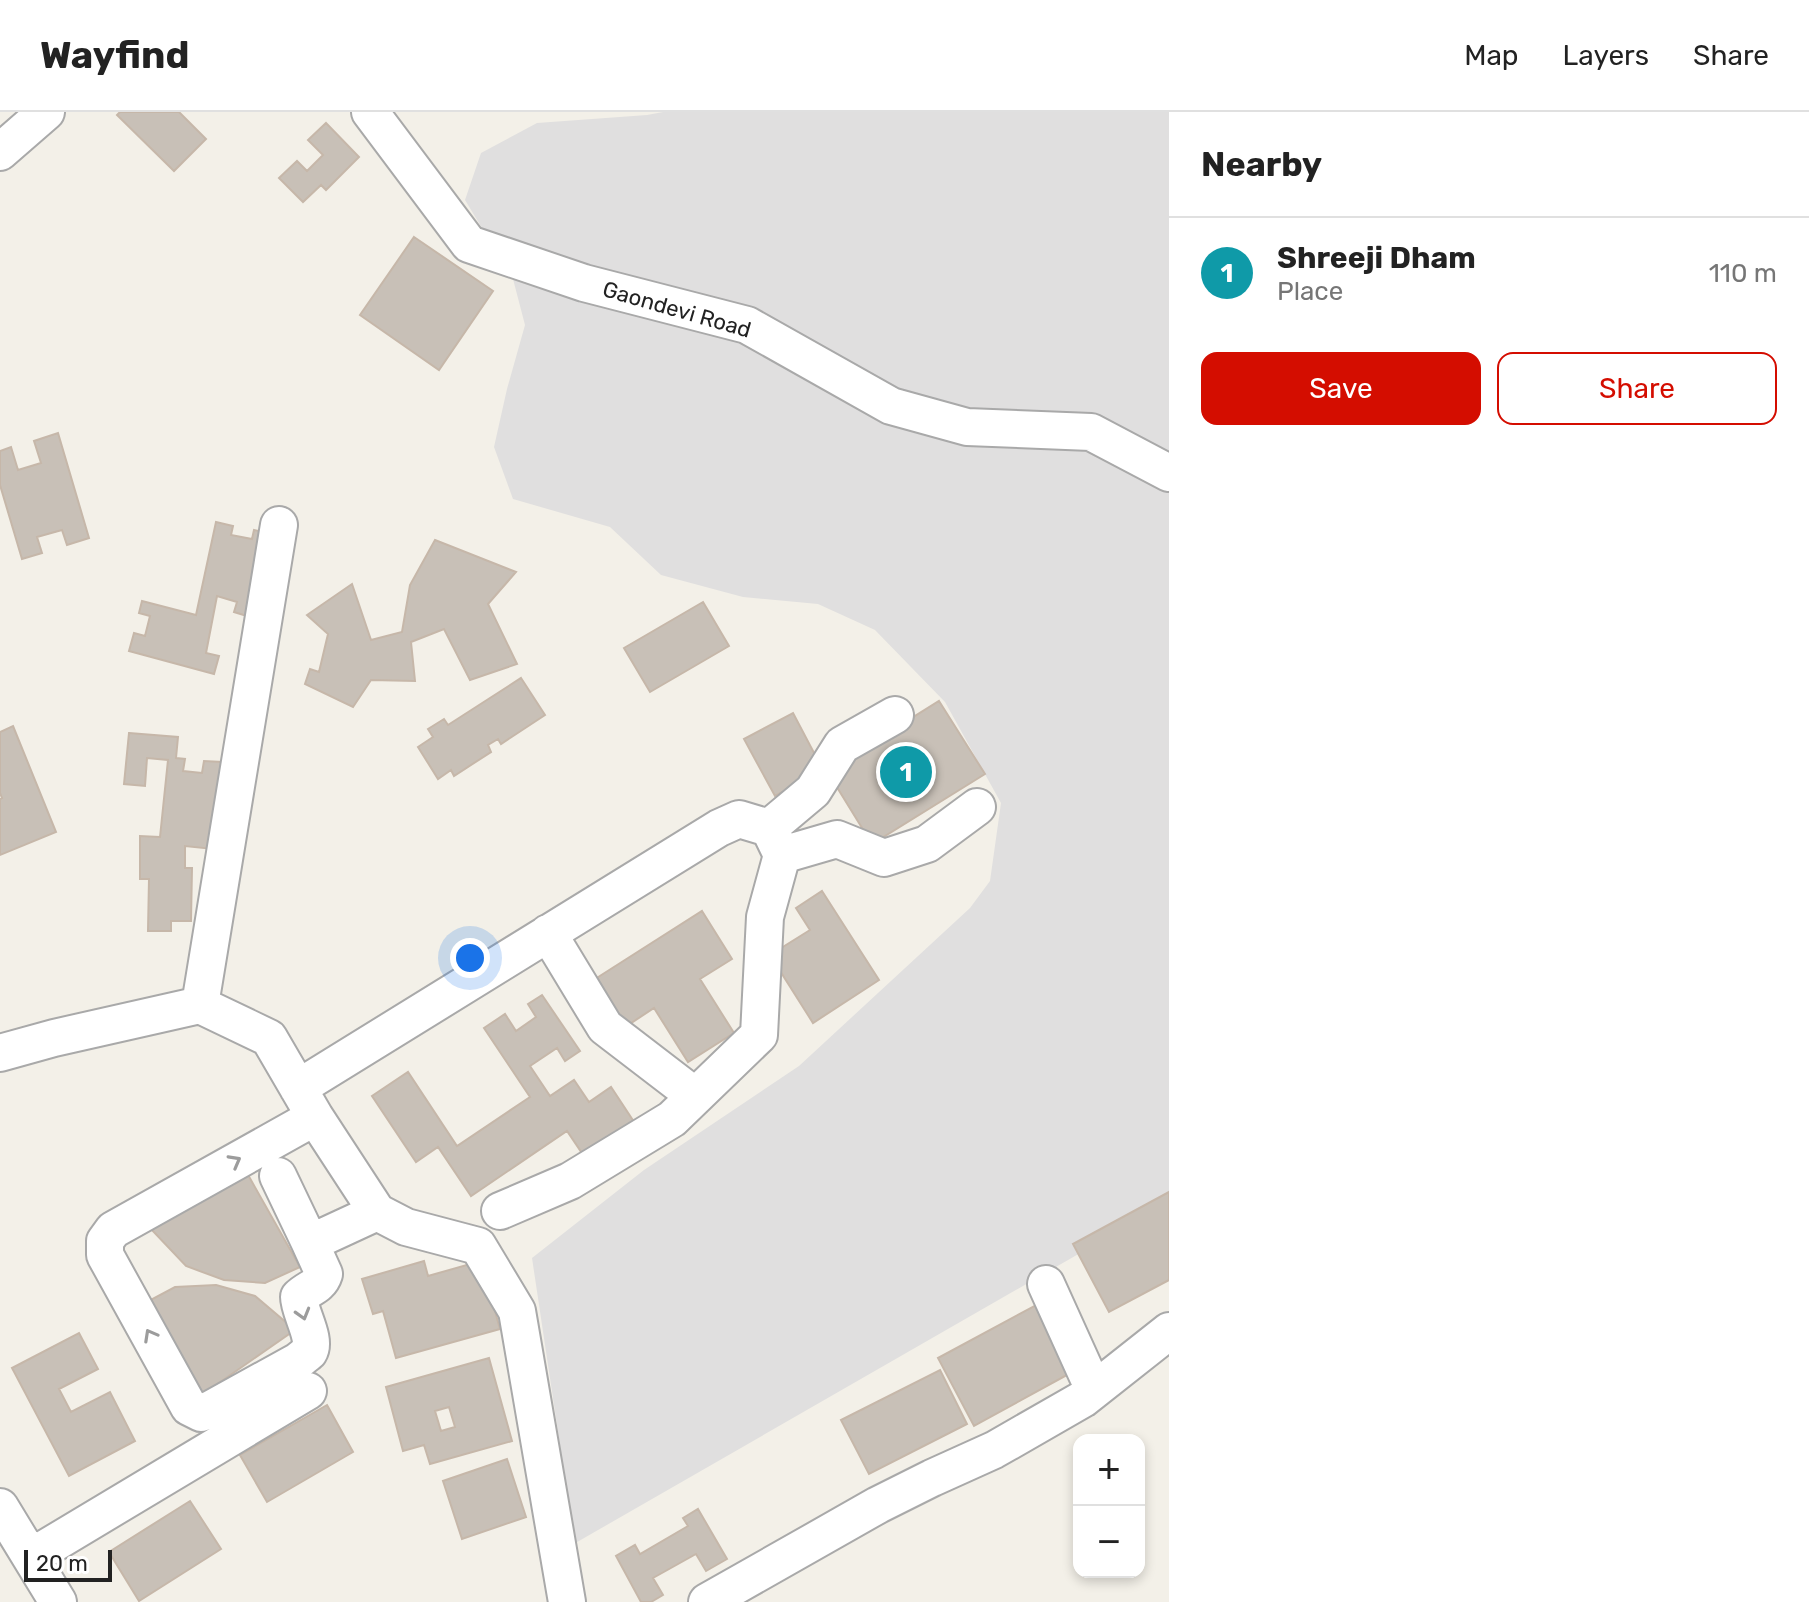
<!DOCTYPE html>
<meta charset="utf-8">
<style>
body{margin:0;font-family:Rubik,sans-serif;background:#f2f2f2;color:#222}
.controls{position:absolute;right:24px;bottom:24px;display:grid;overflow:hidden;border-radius:16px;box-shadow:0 4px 12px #0003}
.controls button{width:72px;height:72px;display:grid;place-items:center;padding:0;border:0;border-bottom:2px solid #e0e0e0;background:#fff;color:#222;font:40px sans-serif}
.scale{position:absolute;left:24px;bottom:20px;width:88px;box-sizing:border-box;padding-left:8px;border:4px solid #222;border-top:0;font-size:22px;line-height:28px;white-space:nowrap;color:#222;-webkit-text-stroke:6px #fff;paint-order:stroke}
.you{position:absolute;left:470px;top:846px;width:28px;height:28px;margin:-20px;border:6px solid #fff;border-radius:50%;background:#1a73e8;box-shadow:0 0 0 12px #1a73e833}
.badge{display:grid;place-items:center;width:52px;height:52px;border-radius:50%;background:#d40d00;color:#fff;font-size:26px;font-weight:700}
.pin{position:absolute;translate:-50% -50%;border:4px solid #fff;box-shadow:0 2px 8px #0006}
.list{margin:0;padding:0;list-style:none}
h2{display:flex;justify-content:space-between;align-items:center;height:104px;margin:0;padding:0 32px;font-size:34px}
h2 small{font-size:26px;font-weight:400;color:#767676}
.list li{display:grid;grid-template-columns:52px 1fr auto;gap:24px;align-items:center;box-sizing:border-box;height:112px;padding:0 32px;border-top:2px solid #e0e0e0}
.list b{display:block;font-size:30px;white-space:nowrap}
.list p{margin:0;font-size:26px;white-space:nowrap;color:#767676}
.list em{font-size:26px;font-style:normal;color:#767676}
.actions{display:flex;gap:16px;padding:24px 32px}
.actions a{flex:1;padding:18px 0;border:2px solid #d40d00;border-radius:16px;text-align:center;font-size:28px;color:#d40d00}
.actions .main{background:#d40d00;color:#fff}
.map{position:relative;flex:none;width:1169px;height:1490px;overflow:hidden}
header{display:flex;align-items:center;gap:48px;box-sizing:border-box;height:112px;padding:0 40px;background:#fff;border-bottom:2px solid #e0e0e0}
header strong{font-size:38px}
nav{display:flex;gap:44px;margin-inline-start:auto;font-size:28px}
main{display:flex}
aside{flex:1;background:#fff}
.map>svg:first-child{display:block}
.residential{fill:#e0dfdf}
.building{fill:#c8c0b7;stroke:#c6b7a9;stroke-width:2;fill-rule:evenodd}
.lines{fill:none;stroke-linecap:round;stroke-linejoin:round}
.minor-casing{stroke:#a9a9a9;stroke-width:40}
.minor{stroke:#fff;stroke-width:36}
.oneway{stroke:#9c9c9c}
.labels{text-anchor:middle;stroke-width:6;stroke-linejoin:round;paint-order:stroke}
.street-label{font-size:22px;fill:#222;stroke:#fff}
</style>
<header>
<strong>Wayfind</strong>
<nav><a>Map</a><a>Layers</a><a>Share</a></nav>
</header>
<main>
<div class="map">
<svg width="1169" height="1490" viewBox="0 0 1169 1490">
<rect width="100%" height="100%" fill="#f3f0e8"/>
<path class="residential" d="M663,0H1169V1090L565,1437L560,1333L532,1146L644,1058L799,954L970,796L990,769L1001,691L945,590L875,518L818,492L743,485L661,463L610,415L513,387L494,335L507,277L525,213L513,167L465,88L481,41L537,11L647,3Z"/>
<path class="building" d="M120,0H179L206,27L174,59L117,3Z
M326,11L359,45L326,78L321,73L303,90L279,66L297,49L307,59L323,43L308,28Z
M414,125L493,179L439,258L360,203Z
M58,321L89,426L67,433L62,418L37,425L42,441L22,447L0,373V339L11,335L18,358L41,351L34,329Z
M216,410L233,414L231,423L252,427L254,418L268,421L250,505L234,500L237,490L217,484L206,541L219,544L214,562L129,539L134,521L145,524L150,504L139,501L142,489L196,503Z
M435,428L516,460L488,492L517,552L470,568L444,517L411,530L415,569L371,568L353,595L305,572L310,557L319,560L328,522L307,503L352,472L371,528L402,520L410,473Z
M703,490L729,534L650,580L624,536Z
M521,566L545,603L501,632L498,627L488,633L491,640L454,664L451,658L438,667L418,635L433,625L428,617L444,607L448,613Z
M939,589L985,662L872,732L827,659Z
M793,601L823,658L775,684L744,627Z
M13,614L56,720L0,743V687L2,686L0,681V620Z
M129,621L178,625L176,646L185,647L183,659L202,661L204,649L222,650L213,737L185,734V756H192L191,809H171V819H148L149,767H140V724L160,725L168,648L147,646L145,674L124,672Z
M822,779L879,868L813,911L770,843L810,818L796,796Z
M702,799L732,847L700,867L734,921L688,950L654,896L622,917L592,869Z
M542,883L580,939L565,949L557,936L530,954L550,984L574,968L589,990L611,975L640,1019L590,1053L567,1019L471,1084L438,1035L416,1050L372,984L408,960L457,1034L530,985L484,916L505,902L516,919L536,905L528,892Z
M247,1061L300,1155L265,1171L224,1168L186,1154L150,1116Z
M1169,1080V1168L1109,1200L1073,1132Z
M424,1149L428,1164L481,1149L500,1217L396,1246L383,1199L373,1202L362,1167Z
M216,1173L255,1184L295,1218L203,1282L141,1193L175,1175Z
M1040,1191L1076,1258L974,1314L938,1246Z
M79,1221L98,1257L59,1277L71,1300L110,1280L135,1329L69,1364L12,1256Z
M489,1246L512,1329L430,1352L424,1333L403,1339L386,1275ZM449,1295L455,1315L441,1319L435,1299Z
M940,1258L967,1312L869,1362L841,1308Z
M327,1293L353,1340L267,1390L240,1343Z
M507,1347L526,1405L462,1427L443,1369Z
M190,1389L221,1437L139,1489L109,1440Z
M698,1397L727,1447L706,1459L696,1442L653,1466L663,1483L651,1490H641L616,1444L635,1433L640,1442L688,1414L683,1406Z"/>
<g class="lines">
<g class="minor-casing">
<path id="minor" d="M370,0L469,132L584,171L747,213L891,294L967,315L1091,320L1169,361
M0,40L46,0
M769,716L813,679L842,633L895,603
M782,743L837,727L884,746L927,732L977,695
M548,821L605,915L695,984
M200,893L279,413
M0,941L54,926L200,893L269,926L315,1005L377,1100L406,1115L478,1134L517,1199L567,1490
M298,976L719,716L739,707L769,716L782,743L765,805L759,923L672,1007L570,1069L500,1099
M315,1005L113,1118L105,1129V1143L189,1295L201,1301L211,1297L298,1249C299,1248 308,1241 309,1240C317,1227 299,1200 299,1185C308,1176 320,1175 324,1162L310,1131L377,1100
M278,1064L310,1131
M1046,1172L1094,1278
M0,1395L58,1490
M31,1445L308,1279
M707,1490L878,1393L932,1366L994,1338L1083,1287L1169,1219"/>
</g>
<use href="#minor" class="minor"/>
</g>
<defs><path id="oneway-chevron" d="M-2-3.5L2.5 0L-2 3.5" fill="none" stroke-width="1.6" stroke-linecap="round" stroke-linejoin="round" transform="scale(2)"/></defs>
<g class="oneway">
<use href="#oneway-chevron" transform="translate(235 1049) rotate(-29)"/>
<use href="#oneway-chevron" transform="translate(303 1202) rotate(74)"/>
<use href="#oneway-chevron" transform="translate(150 1223) rotate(-119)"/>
</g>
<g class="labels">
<g class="street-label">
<text transform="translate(677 197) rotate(16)" y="8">Gaondevi Road</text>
</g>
</g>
</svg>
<div class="controls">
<button>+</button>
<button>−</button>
</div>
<div class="scale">20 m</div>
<div class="you"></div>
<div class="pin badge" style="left:906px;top:660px;background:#0f9aa8">1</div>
</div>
<aside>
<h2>Nearby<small></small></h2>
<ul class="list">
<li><span class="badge" style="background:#0f9aa8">1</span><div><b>Shreeji Dham</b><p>Place</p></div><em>110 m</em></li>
</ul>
<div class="actions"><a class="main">Save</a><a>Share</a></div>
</aside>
</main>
